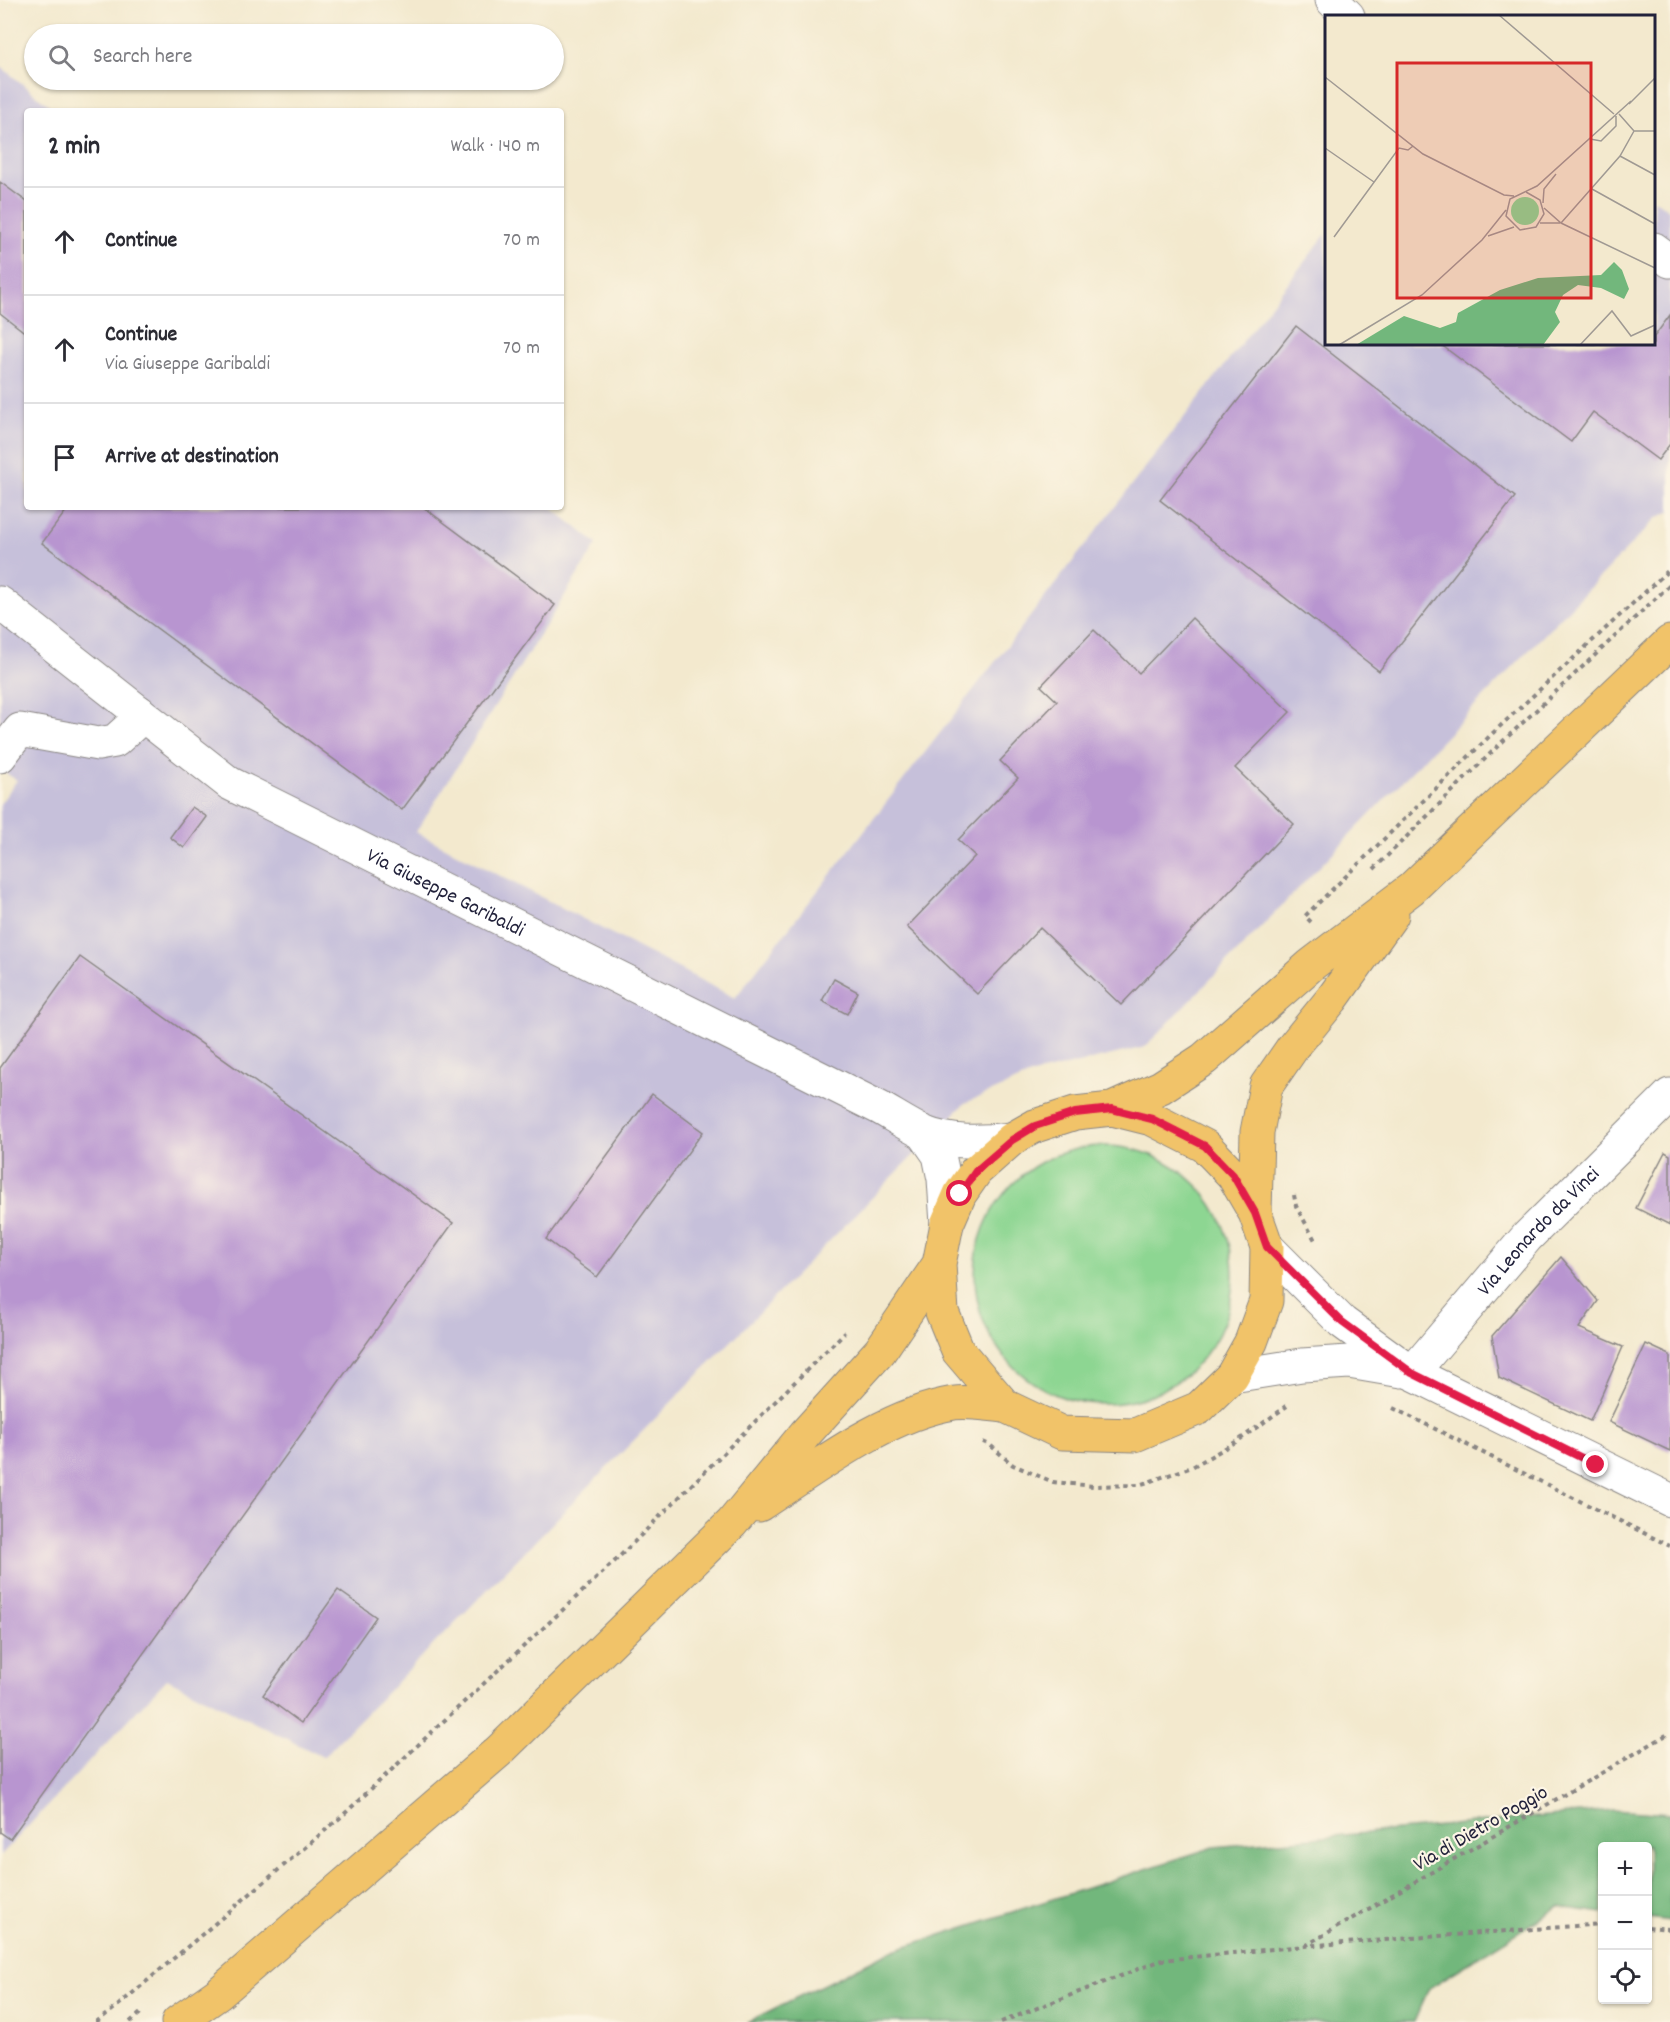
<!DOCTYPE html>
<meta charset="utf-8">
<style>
body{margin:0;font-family:Dekko,sans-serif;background:#f7f7f7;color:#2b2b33}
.controls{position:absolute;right:18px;bottom:18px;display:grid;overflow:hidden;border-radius:6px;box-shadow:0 2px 4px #0004}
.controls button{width:54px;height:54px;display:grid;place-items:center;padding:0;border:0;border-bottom:2px solid #e1e1e2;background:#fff;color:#2b2b33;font:30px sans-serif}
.stop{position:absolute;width:18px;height:18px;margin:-14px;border:4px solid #e11d48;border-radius:50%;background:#fff}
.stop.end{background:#e11d48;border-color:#fff;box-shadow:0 2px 6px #0008}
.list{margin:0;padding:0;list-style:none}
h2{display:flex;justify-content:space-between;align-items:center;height:78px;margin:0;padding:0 24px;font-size:26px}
h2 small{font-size:20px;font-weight:400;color:#7c7c81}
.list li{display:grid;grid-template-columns:39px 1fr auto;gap:18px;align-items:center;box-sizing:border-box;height:108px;padding:0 24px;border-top:2px solid #e1e1e2}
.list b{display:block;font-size:22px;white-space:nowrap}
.list p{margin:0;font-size:20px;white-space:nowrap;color:#7c7c81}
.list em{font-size:20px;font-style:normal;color:#7c7c81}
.icon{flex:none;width:33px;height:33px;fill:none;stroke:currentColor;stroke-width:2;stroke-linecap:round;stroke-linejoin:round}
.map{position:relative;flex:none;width:1670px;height:2022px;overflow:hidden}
.search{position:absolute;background:#fff;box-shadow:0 2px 4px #0004;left:24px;top:24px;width:540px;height:66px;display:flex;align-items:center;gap:15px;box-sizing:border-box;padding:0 21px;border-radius:33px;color:#7c7c81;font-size:22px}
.panel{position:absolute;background:#fff;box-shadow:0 2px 4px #0004;left:24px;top:108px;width:540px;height:402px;border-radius:6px}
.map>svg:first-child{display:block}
.industrial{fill:#c6c0da}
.green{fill:#8dd692;stroke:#587c66;stroke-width:1.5}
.forest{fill:#72b77c;stroke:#4a6c5c;stroke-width:1.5}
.building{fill:#b895d0}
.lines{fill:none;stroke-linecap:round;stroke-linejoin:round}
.minor-casing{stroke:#8a8684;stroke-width:35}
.major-casing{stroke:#8a8684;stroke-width:35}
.path{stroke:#8a8684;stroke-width:4;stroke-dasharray:4.5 4.5;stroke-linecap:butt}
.minor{stroke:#fff;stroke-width:33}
.major{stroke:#f1c369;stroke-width:33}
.route{stroke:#e11d48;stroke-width:8}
.labels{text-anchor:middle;stroke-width:4.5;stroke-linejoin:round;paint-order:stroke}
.street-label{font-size:21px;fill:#22223b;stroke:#fcf5e5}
.inset-road{fill:none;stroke:#9f9993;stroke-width:1.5}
.view{fill:#d62828;fill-opacity:0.15;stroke:#d62828;stroke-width:3}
.inset-edge{fill:none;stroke:#22223b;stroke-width:3}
</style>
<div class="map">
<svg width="1670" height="2022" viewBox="0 0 1670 2022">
<rect width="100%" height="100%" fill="#fcf5e5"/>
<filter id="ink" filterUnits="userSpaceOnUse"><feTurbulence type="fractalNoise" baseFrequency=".0167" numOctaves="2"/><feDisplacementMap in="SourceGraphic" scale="12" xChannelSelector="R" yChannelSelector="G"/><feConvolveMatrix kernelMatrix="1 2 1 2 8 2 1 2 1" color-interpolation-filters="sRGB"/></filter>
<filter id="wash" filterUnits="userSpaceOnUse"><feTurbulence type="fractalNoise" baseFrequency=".008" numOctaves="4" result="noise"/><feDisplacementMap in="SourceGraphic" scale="24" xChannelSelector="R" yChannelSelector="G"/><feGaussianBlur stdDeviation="1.35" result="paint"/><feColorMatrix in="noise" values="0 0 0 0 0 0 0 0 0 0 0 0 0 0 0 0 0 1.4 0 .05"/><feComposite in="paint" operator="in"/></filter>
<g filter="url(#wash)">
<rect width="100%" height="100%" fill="#f3e9ce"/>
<path class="industrial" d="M0,66L56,111H27V507H551L597,544L416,832L735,998L1326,234V344H1654V199L1670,211V511L1656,519L1145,1047L1033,1074L965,1103L323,1757L167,1679L0,1856V804L17,780L0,770Z"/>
<path class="green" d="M975 1275a129 129 0 1 1 258 0a129 129 0 1 1-258 0Z"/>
<path class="forest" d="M1613,1810L1670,1814V1921L1648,1918V1846H1602V1913L1559,1907L1429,1988L1414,2022H747L891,1951L1214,1847Z"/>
<g id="blocks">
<path class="building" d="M0,182L27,202V334L0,313Z
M1670,315V444L1658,460L1593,412L1571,442L1440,344H1654V337Z
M1296,326L1515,497L1379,671L1160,500Z
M69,507H423L555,605L402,810L42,543Z
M1192,618L1290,712L1235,768L1294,824L1121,1005L1040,928L977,994L907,927L975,856L958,840L1018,778L1000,761L1057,701L1041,686L1094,630L1139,673Z
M192,807L207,817L184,848L170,837Z
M80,957L453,1223L10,1839L0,1832V1068Z
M834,979L858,992L847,1014L822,1001Z
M652,1094L703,1132L597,1277L546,1239Z
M1665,1152L1670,1155V1225L1636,1208Z
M1561,1257L1598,1301L1579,1328L1623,1347L1590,1421L1499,1378L1492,1336Z
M1646,1344L1670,1355V1451L1609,1422Z
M338,1590L376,1617L301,1723L263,1695Z"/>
</g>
</g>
<g filter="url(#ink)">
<use href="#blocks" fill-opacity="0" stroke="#8a8684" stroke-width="1.5"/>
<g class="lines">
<g class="minor-casing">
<g id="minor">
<path d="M1332,0L1348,16"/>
<path d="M1654,249L1670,261"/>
<path id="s1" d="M0,603L229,783L880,1108C894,1116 908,1125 922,1132C951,1144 981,1142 1012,1139"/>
<path d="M0,756L20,730L98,744L115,741L135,723L139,712"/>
<path d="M923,1132L939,1155L944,1179L947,1224"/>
<path d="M1267,1247L1342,1322L1412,1373L1670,1500"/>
<path id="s2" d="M1412,1373L1527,1237L1670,1095"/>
<path d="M1232,1376L1302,1365L1349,1362L1402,1371"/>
</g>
</g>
<g class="major-casing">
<path id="major" d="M1112,1109L1152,1119L1205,1146L1233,1175L1255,1213L1267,1247L1266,1301L1251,1342L1232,1376L1199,1408L1135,1435L1062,1433L1005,1406L958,1351L942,1312L939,1264L947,1224L960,1194L976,1171L1012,1139L1035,1126L1075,1113L1112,1109L1161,1087L1204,1059L1311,965L1411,889L1670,642
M1255,1213L1257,1132L1266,1086L1293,1047L1332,999L1392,915
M759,1505C816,1468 886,1414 954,1403C970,1401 989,1405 1005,1406
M178,2022L218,1994L499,1751L732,1523L805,1434L880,1351L939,1264"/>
</g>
<path class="path" d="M1374,869L1501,743L1670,585
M1311,922L1305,916L1496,730L1670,569
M1294,1195L1296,1206L1316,1242
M1393,1408L1670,1546
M983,1442L990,1445L1013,1465L1053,1482L1093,1486L1139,1485L1192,1467L1239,1440L1287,1406
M1648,1927L1670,1929
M1305,1946L1670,1733
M96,2022L115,2008L341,1817L615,1561L845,1332
M130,2022L143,2011
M1001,2022L1162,1960L1304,1946L1602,1924"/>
<use href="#minor" class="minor"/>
<use href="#major" class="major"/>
</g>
</g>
<g class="lines" filter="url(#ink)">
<path class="route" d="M960,1194L976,1171L1012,1140L1035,1126L1075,1113L1112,1109L1152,1119L1205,1146L1233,1175L1255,1213L1267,1247L1342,1322L1412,1373L1596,1465"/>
</g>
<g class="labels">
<g class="street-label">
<text dy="7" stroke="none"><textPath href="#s1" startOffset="534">Via Giuseppe Garibaldi</textPath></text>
<text dy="7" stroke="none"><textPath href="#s2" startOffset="190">Via Leonardo da Vinci</textPath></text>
<text transform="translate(1480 1827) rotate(-30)" y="7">Via di Dietro Poggio</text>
</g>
</g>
<g transform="translate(1325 15)">
<rect width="330" height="330" fill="#f3e9ce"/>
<path d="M186 196a14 14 0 1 1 28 0a14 14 0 1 1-28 0Z" fill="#8dd692"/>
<path d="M289,247L297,255L304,274L299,284L276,273L253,270L238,280L230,297L235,307L218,330H31L79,301L115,313L131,307L133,298L175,275L213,263L276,260Z" fill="#72b77c"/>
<path class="inset-road" d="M174,0L289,99M0,62L98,139L179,180L189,181M304,89L330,63M294,99L309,116M309,116H330M265,124L276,126L291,111V101M0,133L49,167M295,141L330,160M267,174L330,209M201,177L215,185L219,199L211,212L195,215L181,201L185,184L212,171L306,86M218,188L219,174L231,159M219,193L236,208L330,253M215,208H235M236,208L295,141L309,116M163,221L189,212M9,222L74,133L83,135L88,131M14,330L97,280L157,225L181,195M255,330L287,296L306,321L330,310"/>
<path class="view" d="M72,48H266V283H72Z"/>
<rect width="330" height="330" class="inset-edge"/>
</g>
</svg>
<div class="controls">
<button>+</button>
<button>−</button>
<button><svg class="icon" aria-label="locate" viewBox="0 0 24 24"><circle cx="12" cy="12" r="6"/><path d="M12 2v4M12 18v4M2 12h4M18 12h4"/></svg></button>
</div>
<div class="stop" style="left:960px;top:1194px"></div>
<div class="stop end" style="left:1596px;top:1465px"></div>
<div class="search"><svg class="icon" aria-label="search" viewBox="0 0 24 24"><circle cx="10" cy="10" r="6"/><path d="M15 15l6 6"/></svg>Search here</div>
<section class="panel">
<h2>2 min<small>Walk · 140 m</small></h2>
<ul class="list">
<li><svg class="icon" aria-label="ahead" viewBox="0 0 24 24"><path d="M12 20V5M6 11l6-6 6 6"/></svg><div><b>Continue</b></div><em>70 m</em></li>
<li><svg class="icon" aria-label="ahead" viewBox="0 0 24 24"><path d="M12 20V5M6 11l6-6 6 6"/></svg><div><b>Continue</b><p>Via Giuseppe Garibaldi</p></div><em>70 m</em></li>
<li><svg class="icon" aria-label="arrive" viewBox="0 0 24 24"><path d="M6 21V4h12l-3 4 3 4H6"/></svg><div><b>Arrive at destination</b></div></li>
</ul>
</section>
</div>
